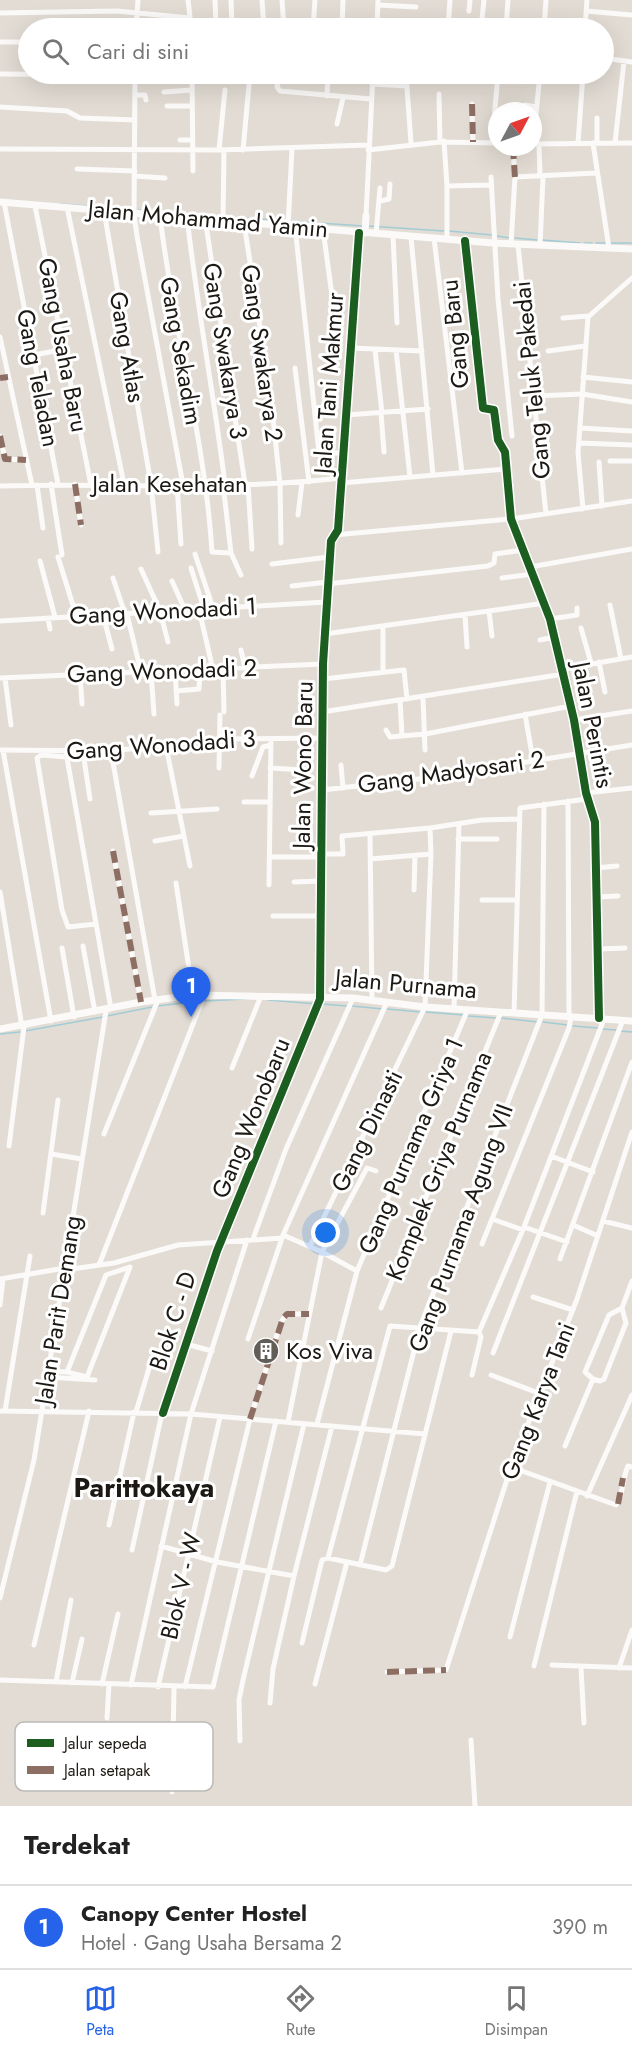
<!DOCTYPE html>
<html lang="id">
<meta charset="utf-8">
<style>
body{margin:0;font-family:Jost,sans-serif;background:#f2f2f2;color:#222}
.compass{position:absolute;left:488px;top:102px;width:54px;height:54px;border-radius:50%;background:#fff;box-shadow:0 6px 24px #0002;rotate:49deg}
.you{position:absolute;left:326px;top:1233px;width:21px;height:21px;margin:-15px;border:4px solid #fff;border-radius:50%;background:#1a73e8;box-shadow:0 0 0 9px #1a73e833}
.badge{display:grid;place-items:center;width:39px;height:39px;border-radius:50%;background:#2563eb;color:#fff;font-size:20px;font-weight:700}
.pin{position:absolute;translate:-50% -50px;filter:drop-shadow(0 2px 3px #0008)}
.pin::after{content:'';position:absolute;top:32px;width:21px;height:18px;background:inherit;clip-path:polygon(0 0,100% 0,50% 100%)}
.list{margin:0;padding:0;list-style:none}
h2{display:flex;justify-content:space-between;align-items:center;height:78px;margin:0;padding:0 24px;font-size:26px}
h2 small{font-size:20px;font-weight:400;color:#767676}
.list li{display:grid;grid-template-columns:39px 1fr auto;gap:18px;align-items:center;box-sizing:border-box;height:84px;padding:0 24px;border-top:2px solid #e0e0e0}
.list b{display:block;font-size:22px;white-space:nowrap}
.list p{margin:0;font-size:20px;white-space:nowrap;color:#767676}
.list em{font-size:20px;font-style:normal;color:#767676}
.icon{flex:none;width:33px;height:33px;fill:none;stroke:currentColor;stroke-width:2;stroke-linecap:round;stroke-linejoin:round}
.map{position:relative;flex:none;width:632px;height:1806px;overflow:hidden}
.search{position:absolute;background:#fff;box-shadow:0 6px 24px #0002;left:18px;right:18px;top:18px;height:66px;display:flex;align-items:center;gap:15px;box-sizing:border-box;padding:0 21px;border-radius:33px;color:#767676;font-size:22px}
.sheet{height:162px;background:#fff}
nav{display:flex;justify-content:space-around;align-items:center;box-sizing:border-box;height:84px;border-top:2px solid #e0e0e0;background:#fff;font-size:16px;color:#767676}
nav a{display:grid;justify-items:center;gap:3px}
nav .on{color:#2563eb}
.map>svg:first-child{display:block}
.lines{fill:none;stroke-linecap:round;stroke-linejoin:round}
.stream{stroke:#a2ccd5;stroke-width:1.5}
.street{stroke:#fbfaf9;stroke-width:5}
.secondary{stroke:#fbfaf9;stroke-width:7}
.quiet{stroke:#8d6e63;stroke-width:6;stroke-dasharray:12 6;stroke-linecap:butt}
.cycleway-casing{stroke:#fff;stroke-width:11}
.cycleway{stroke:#1b5e20;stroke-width:8}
.labels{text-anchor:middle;stroke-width:6;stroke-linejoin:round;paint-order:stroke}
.street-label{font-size:24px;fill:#1c1813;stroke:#fff}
.poi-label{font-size:24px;fill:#1c1813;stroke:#fff;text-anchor:start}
.quarter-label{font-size:27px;font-weight:bold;fill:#1c1813;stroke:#fff}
.key{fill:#fff;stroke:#bbbab8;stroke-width:1.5}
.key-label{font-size:16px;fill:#1c1813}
</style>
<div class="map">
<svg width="632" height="1806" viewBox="0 0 632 1806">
<rect width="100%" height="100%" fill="#e2dcd4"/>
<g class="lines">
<path class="stream" d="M60,204L131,209
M138,210L220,216
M227,217L275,220
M279,220L286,221
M290,221L363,226
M368,226L444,231
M449,231L492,235
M497,236L510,238
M515,238L537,240
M542,240L580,243
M584,243H592
M596,243H632
M268,1000L317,1004
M205,1001L245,999
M322,1004L347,1006
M157,1006L200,1001
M352,1006L383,1009
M387,1009L421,1012
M426,1012L463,1015
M107,1016L152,1007
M468,1016L496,1018
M501,1018L538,1022
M543,1022L568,1025
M573,1026L598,1028
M602,1029L616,1030
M25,1031L103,1017
M620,1031L632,1032
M0,1034L20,1032"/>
<path class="street" d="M188,0L191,25L236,28
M215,0L216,27
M231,0L232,28
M262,0L264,28
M282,0L284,28
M378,5L416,7
M469,11L470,0
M586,11L632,15
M0,13L117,11L190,18
M136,28L138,0
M313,28L315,0
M342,28L343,0
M377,28L378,0
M448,28L450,0
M481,28L484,0
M506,28L508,0
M544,28L546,0
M585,28L587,0
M0,42H28
M604,58L632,62
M0,74L114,75
M135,74L134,214L137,236L183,485
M192,74L193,171
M279,74L277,87L280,91L371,99
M406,74L411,143
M372,84L407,86
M164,92L191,90
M439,94L440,142
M135,95H145L146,100
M327,96L328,74
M472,104L473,142
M525,105L536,107
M167,106H191
M0,107L67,111L80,118L135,120
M337,124L343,98
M180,140H191
M444,141L447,186V239
M492,143L498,74
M578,143L583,74
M593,143L609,248
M597,143V118
M615,143L624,61
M533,144L632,143
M533,144L540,74
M539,144L540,176
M513,147L515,178
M0,149L219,150L368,145
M219,150L225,90
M243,150L250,74
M368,150L440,142L497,143
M77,169L135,171
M134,176L165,178
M491,177L498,299L512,436
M447,186L491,185
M380,201L389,199L390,184
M4,202L58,484
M35,206L91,485
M67,207L124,484
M104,211L151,484L158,552
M160,216C173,328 205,439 212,552L231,553
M366,216L373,74
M187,217C197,307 214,395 225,484
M205,218L245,484
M223,221L224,150
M244,223L271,399L280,484L281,543
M288,226L292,149
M295,226L319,453H342
M323,229L337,333
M376,234L380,188
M393,235L397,323
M411,237L433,475
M434,238L462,473
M465,241L483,408L494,410L498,440L505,452L511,519L550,619L574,720L586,793L595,822L599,1018
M511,244L515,177L596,173
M518,245L546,514
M540,246L543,177
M563,318L588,316
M0,337L32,485
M351,348L422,351
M375,350L382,413
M396,350L410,477
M548,351L585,346
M34,355L65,349
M295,368L309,482
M583,377L632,382
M534,396L582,394L632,402
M381,413L384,452
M346,415L428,409
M580,428L632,431
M0,436L5,459L26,460
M579,443L632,445
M610,461H632
M599,462L602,506
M341,483L506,469
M51,484L62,555
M75,484L81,525
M223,484L231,553L241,575
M248,484L252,549
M37,485L43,528
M177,485L181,544
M0,486C113,483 228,491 341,478
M583,509L578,453L588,317L632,278
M298,515L302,483
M334,535L511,519L632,501
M195,554L213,608
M58,557L76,615
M40,561L55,617
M272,564L329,557
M530,567L632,549
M191,568L204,609
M141,569L160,611L168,642
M113,578L125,614
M502,578L533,574
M172,581L185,610
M327,584L488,566L494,563L495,554L523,550
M292,586L328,582
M610,605L621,659
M199,609L213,670
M489,611L492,636
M127,614L141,672
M103,615L112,649
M465,615L467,647
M48,618L50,629
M550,619L577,615V608
M0,621L326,602
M581,628L591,663
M325,634L545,603
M540,640L555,637
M241,650L245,668
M599,662L605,692
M223,669L224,712
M563,669L632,657
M175,670L177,704
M383,671V628
M151,672L154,714
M80,674L82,704
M0,678L323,664
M5,678L11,725
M323,679L404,670L407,699
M176,691L199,689L200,670
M423,698L425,750
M400,700L402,736
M322,712L564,674
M525,714L533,760
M574,720L632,711
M386,730L390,737L425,734L571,706
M166,746L190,866
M0,750L111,751L219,739L321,738
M3,750L51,1021
M111,751L155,1000
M66,752L111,1009
M83,752L90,799
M67,757L41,755L37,758L62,910L68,927L96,924
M341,765L343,788
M219,768L220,715
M270,768L303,770
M252,776L263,747L271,745
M322,790L428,778L632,745
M586,793L632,788
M568,801L569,1017
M244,802H269
M151,813L217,809
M370,834L372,1001
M458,839H497
M155,841L184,836
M113,851L141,1002
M321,854H343L342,836L430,828L482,820L519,819
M270,857H321
M370,859L431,854
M596,868L617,866
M294,882L321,881
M176,883L193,995
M269,885L271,739
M414,890L415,856
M0,892L22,1027
M597,897L618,896
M482,900H517
M273,916H320
M83,946L95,1012
M62,948L74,1017
M598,949L625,948
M454,1008L459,824
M514,1013L520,808L587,799
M232,1068L261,996
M104,1134L158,1000
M9,1146L24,1027
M51,1154L82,1159
M551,1156L593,1172
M43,1213L58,1100
M492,1219L523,1230
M603,1221L632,1228
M573,1225L598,1236
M524,1227L567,1242
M253,1239L286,1149L353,998
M482,1244L569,1028L571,1017
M310,1246L425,1007L431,854L430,828
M560,1259L632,1062
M99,1265L204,996
M65,1270L114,1263L178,1245L282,1238
M357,1271L322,1252L367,1168L376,1171
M0,1279L65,1268
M533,1297L573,1310
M0,1305L3,1279
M381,1308L501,1012
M479,1332L524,1227L604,1019
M248,1339L282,1238
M186,1344L212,1351
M493,1353L623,1020
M49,1371L67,1372L106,1275L130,1267
M67,1372L87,1377L130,1267
M472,1375L481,1337L479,1332
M491,1375L541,1394
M48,1377L95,1380
M593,1379L585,1372L609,1315L622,1308
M0,1411L191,1414L425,1434
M5,1411L30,1256
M136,1412L150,1365
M163,1413L217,1251L320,999L323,664L331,541L338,530L359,233
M288,1422L322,1252L283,1235L387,1002
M317,1424L357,1271L468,1009
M565,1446L593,1379L600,1381L604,1379L626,1323L622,1308L632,1281
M511,1467L616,1505C624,1494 622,1479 628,1466L632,1467
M587,1496L632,1395
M109,1525L134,1412
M161,1546L217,1562L294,1576L273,1669L270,1703
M132,1550L162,1413
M328,1558L386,1570L392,1566L451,1331
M360,1565L420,1327L542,1015L544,804
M294,1576L332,1426
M0,1598L34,1460L106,1011
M510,1637L550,1482
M302,1643L322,1560L328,1558L390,1326L479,1332
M34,1645L89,1411
M552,1665L632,1668
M534,1666L577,1491
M581,1667L584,1723
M619,1668L632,1630
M387,1672L446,1670L511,1467L577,1299L632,1132
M0,1680L213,1687L276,1421
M56,1682L71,1600
M72,1683L82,1639
M102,1684L118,1614
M315,1684L347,1562
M131,1685L191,1414L247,1240
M158,1687L220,1417
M185,1687L250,1419L281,1322L287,1314H309
M107,1718L109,1684
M471,1740L475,1806
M240,1741L239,1700L243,1680L304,1424
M172,1792L174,1688"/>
<path class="secondary" d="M0,202L493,243L632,249
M365,233L366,216
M0,1029L141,1002L193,995L353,998L425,1007L632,1021"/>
<path class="quiet" d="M472,104L473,142
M513,147L515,178
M0,378L8,377
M0,436L5,459L26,460
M75,484L81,525
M113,851L141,1002
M250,1419L283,1318L287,1314H309
M618,1504L623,1478
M387,1672L446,1670"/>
<g class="cycleway-casing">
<path id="cycleway" d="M465,241L483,408L494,410L498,440L505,452L511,519L550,619L574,720L586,793L595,822L599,1018
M163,1413L217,1251L320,999L323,664L331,541L338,530L359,233"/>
</g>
<use href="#cycleway" class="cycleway"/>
</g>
<defs>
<g id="building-disc" transform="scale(1.35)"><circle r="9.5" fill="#615d57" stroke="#fff"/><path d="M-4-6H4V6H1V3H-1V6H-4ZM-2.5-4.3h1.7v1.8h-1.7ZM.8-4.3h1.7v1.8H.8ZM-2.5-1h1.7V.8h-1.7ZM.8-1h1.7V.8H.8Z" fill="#fff"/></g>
</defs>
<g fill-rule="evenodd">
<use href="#building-disc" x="266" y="1351"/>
</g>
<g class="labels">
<g class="street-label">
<text transform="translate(208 219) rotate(5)" y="8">Jalan Mohammad Yamin</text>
<text transform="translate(455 334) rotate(-96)" y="8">Gang Baru</text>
<text transform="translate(63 345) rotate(79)" y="8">Gang Usaha Baru</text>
<text transform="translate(127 347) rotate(80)" y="8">Gang Atlas</text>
<text transform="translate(181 351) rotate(80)" y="8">Gang Sekadim</text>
<text transform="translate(225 351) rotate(81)" y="8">Gang Swakarya 3</text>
<text transform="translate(262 353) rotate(82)" y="8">Gang Swakarya 2</text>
<text transform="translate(38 378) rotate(79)" y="8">Gang Teladan</text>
<text transform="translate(532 380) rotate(-96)" y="8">Gang Teluk Pakedai</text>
<text transform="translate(329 383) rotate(-86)" y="8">Jalan Tani Makmur</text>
<text x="170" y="492">Jalan Kesehatan</text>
<text transform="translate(163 611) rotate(-3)" y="8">Gang Wonodadi 1</text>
<text transform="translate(162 671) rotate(-2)" y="8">Gang Wonodadi 2</text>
<text transform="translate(593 725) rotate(79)" y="8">Jalan Perintis</text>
<text transform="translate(161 745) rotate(-4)" y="8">Gang Wonodadi 3</text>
<text transform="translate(303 765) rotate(-89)" y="8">Jalan Wono Baru</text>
<text transform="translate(451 772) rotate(-8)" y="8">Gang Madyosari 2</text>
<text transform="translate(406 984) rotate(5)" y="8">Jalan Purnama</text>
<text transform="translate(251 1118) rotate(-68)" y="8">Gang Wonobaru</text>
<text transform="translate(367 1131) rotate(-64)" y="8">Gang Dinasti</text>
<text transform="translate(411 1146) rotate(-67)" y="8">Gang Purnama Griya 1</text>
<text transform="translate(439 1166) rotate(-68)" y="8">Komplek Griya Purnama</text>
<text transform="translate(461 1228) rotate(-70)" y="8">Gang Purnama Agung VII</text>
<text transform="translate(58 1310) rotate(-81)" y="8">Jalan Parit Demang</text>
<text transform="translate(173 1321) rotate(-72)" y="8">Blok C - D</text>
<text transform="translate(538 1401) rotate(-69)" y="8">Gang Karya Tani</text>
<text transform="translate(181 1586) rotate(-77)" y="8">Blok V - W</text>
</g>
<g class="poi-label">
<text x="286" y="1359">Kos Viva</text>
</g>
<g class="quarter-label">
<text x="144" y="1497">Parittokaya</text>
</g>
</g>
<rect x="15" y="1722" width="198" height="69" rx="9" class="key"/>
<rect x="27" y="1739" width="27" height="8" fill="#1b5e20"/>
<rect x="27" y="1766" width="27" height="8" fill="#8d6e63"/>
<g class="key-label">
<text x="64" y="1749">Jalur sepeda</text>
<text x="64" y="1776">Jalan setapak</text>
</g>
</svg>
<svg class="compass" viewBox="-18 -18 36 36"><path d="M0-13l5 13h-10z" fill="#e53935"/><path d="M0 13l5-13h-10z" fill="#767676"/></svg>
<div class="you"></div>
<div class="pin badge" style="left:191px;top:1017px">1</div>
<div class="search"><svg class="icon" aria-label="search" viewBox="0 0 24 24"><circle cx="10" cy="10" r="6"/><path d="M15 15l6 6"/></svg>Cari di sini</div>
</div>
<section class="sheet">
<h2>Terdekat<small></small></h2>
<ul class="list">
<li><span class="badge">1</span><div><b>Canopy Center Hostel</b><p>Hotel · Gang Usaha Bersama 2</p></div><em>390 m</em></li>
</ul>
</section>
<nav>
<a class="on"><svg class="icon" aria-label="map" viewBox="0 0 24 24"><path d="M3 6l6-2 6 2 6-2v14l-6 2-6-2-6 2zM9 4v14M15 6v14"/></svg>Peta</a>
<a><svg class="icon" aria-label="directions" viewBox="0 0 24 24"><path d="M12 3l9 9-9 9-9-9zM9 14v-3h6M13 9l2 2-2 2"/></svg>Rute</a>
<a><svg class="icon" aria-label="saved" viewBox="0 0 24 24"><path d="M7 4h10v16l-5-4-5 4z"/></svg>Disimpan</a>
</nav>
